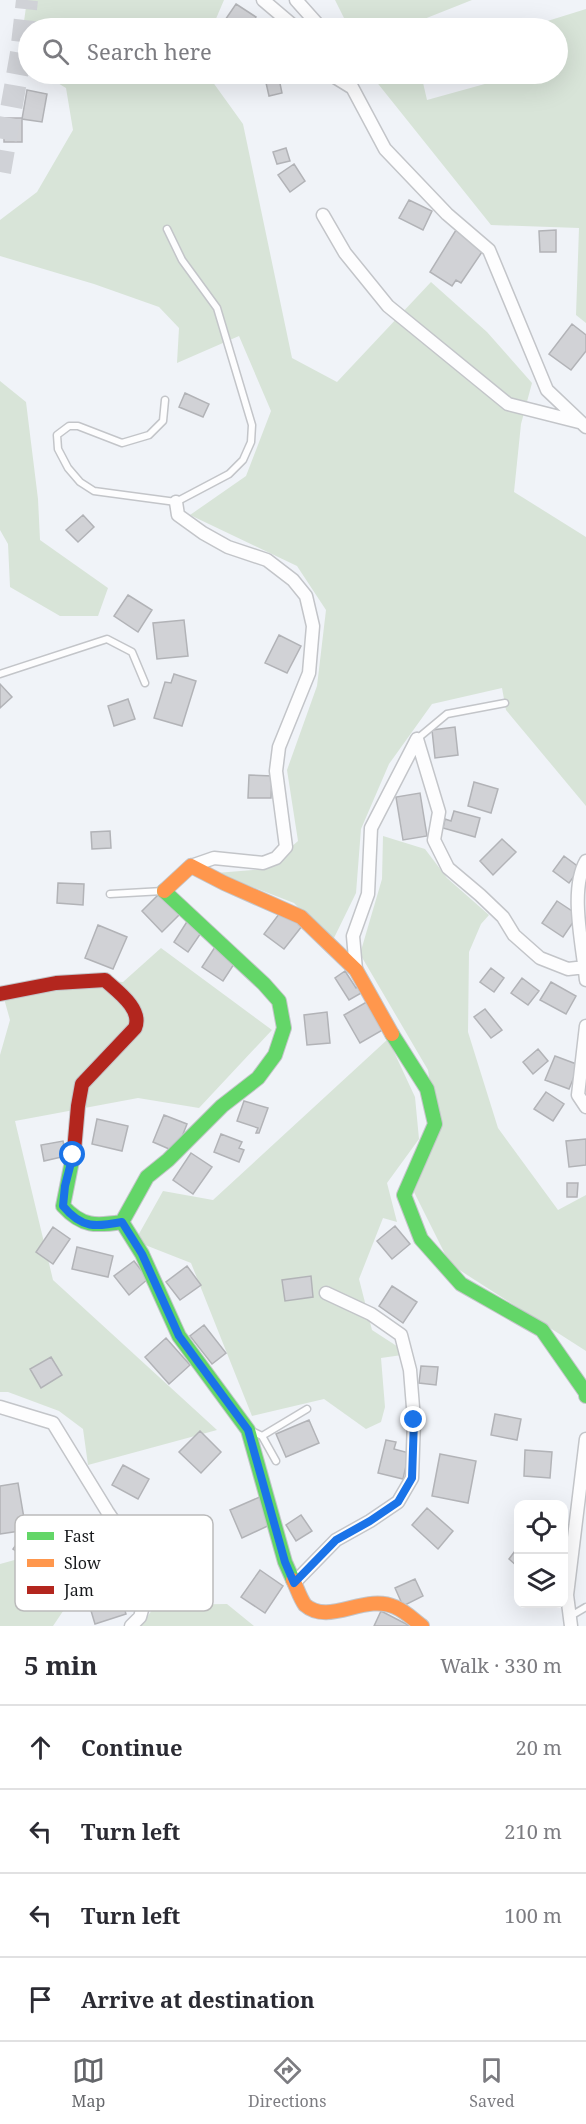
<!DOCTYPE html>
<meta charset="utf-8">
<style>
body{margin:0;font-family:"Noto Serif",serif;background:#f2f2f3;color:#2b2b33}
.controls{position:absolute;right:18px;bottom:18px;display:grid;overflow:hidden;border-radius:12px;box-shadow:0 6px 24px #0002}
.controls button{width:54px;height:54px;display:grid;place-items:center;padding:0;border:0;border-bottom:2px solid #e1e1e2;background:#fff;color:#2b2b33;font:30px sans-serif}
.stop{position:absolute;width:18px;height:18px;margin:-14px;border:4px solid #1a73e8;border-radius:50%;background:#fff}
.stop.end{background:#1a73e8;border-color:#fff;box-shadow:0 2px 6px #0008}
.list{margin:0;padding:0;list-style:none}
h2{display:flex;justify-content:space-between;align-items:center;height:78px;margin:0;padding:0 24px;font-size:26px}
h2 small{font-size:20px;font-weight:400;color:#7c7c81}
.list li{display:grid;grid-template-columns:39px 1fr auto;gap:18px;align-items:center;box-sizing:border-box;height:84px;padding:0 24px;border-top:2px solid #e1e1e2}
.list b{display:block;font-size:22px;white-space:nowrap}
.list em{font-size:20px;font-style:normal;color:#7c7c81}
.icon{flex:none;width:33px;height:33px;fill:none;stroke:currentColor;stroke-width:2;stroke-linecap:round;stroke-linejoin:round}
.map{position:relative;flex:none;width:586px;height:1626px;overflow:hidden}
.search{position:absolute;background:#fff;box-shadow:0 6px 24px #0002;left:18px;right:18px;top:18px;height:66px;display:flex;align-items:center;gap:15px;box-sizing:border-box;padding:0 21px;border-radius:33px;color:#7c7c81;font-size:22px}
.sheet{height:414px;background:#fff}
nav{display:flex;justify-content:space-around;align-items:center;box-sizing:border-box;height:84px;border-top:2px solid #e1e1e2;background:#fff;font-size:16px;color:#7c7c81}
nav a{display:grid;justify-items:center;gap:3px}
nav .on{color:#64666a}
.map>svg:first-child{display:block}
.green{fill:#d8e4d8}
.building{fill:#d1d2d6;stroke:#b2b3b7;stroke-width:1.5}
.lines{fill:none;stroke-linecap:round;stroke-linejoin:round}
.highway-tunnel{stroke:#d0d2d7;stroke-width:22;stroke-dasharray:22 11;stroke-linecap:butt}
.lane-casing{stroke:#c3c5c9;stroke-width:9}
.street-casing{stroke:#c3c5c9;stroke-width:15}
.fast-casing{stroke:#c3c5c9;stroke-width:16}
.slow-casing{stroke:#c3c5c9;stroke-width:16}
.jam-casing{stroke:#c3c5c9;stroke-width:16}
.lane{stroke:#fdfdfe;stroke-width:6}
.street{stroke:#fdfdfe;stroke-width:12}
.fast{stroke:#63d668;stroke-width:14}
.slow{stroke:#ff974d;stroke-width:14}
.jam{stroke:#b3261e;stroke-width:14}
.route{stroke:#1a73e8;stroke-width:8}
.key{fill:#fff;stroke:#bababb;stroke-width:1.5}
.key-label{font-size:16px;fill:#181a1d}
</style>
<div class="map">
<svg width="586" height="1626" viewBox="0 0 586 1626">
<rect width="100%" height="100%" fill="#f0f3f8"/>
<path class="green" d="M27,0H224L212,28H28V68L18,64Z
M335,0H472L409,25L410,28H349Z
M586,9V323L576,315L579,228L491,225L375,80L372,74H421L427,100L521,74H558V28H525Z
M43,74H207L243,124L292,358L337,382L431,282L487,332L532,383L521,424L514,492L586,537V806L506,710L502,688L432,704L389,764L361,829L356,893L332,942L294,903L216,873L266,869L298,841L287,770L317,686L326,610L297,566L190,515L246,476L271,411L239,336L177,363L179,328L159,307L94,284L0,256V220L37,192L73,130L66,88Z
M0,381L26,402L38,499L40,540L108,588L98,616H60L10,587L8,544L0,530Z
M383,836L425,849L447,878L489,915L481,924L469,952L468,1032L498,1128L558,1210L586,1195V1351L450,1264L414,1192L438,1135L428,1070L360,954L382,879Z
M161,948L272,1030L199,1108L138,1098L15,1121L53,1280L217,1430L88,1465L83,1429L59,1411L8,1392H0V1055L10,1020L3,995L65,977L123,982Z
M388,1039L415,1097L419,1139L387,1183L397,1222L383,1218L359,1279L372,1330L409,1354L381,1358L385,1407L381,1422L366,1429L324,1399L252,1416L191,1263L135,1241L163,1191L213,1200Z
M40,1553L80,1586L53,1626H0V1564Z
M227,1604L254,1626H140L156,1605Z"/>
<path class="building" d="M236,4L256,17L248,28H225L221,26Z
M264,74H278L282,93L269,96Z
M27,90L47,94L42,122L22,119Z
M4,118H22V142H4Z
M286,148L290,161L277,164L273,152Z
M294,164L305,181L290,192L278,175Z
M409,200L432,211L423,230L399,218Z
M456,230L484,249L461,283L456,280L452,286L430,272Z
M556,230V252H540L539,231Z
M572,324L586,335V351L571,370L549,354Z
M185,393L209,404L203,417L179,407Z
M83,515L94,527L78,542L66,530Z
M128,595L152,610L138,632L114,616Z
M184,620L188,656L157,659L153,623Z
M279,635L301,646L287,673L265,663Z
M174,674L196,681L182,726L154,718L165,682L171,683Z
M0,684L12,697L0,708Z
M128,699L135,719L114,726L108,706Z
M455,727L458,755L435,758L432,730Z
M249,775L272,776L271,798H248Z
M474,782L498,789L491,813L468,806Z
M420,793L427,836L403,840L396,797Z
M454,811L480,818L475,837L443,828L445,819L451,821Z
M110,831L111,848L92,849L91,832Z
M502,839L516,852L493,875L480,861Z
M564,856L580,868L569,883L553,871Z
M58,883L84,884L83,905L57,903Z
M159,894L180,914L162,932L142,911Z
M557,901L578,915L563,937L542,923Z
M282,910L302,926L284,949L264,934Z
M188,920L203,930L188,952L174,942Z
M98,925L127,937L113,969L85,958Z
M215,947L236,961L223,981L202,967Z
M491,968L504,978L494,992L480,982Z
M345,971L356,988L359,986L363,992L349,1000L335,978Z
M522,978L539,991L528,1005L511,993Z
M551,982L576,996L566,1014L540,1000Z
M370,1000L386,1028L360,1043L344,1015Z
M485,1009L502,1030L491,1038L474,1017Z
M327,1012L330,1043L307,1045L304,1015Z
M538,1049L548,1061L533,1074L523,1062Z
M555,1056L579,1065L569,1089L545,1080Z
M546,1092L564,1104L553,1121L534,1109Z
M244,1101L268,1108L259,1133H256L258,1128L237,1121Z
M164,1115L187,1124L176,1152L153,1142Z
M97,1119L128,1126L122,1151L92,1144Z
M221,1134L242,1142L239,1148L244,1150L239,1162L214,1152Z
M586,1139V1165L569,1167L566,1141Z
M63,1141L66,1156L44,1161L41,1145Z
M191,1153L212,1167L193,1194L173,1180Z
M567,1183H578L577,1197H567Z
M395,1226L410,1244L392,1259L377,1241Z
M53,1227L70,1239L53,1264L36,1252Z
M77,1247L113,1256L108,1277L72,1269Z
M134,1261L148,1279L129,1295L114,1276Z
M187,1266L201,1285L180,1300L166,1282Z
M311,1276L313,1297L285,1301L282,1280Z
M392,1286L417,1302L403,1323L379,1306Z
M204,1325L226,1353L212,1364L190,1336Z
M166,1338L190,1365L169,1384L145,1357Z
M51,1357L62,1375L41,1388L30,1369Z
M421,1366L438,1367L436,1385L419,1383Z
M495,1414L521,1419L517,1440L491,1435Z
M309,1420L319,1443L286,1457L276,1434Z
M200,1431L221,1452L201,1473L179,1452Z
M386,1440L396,1442L394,1449L409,1453L403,1479L378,1473Z
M525,1450L552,1452L550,1478L524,1476Z
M440,1454L476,1461L468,1503L432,1496Z
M123,1465L149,1479L138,1499L112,1485Z
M18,1483L26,1530L0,1534V1486Z
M262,1496L274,1523L242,1538L230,1510Z
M427,1508L453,1531L438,1549L412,1525Z
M301,1515L312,1531L296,1541L286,1525Z
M26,1531L42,1544L30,1561L13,1549Z
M518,1547V1567L509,1559Z
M260,1570L283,1586L265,1613L241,1597Z
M415,1579L423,1596L403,1606L395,1588Z
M120,1594L126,1614L95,1624L89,1604Z
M381,1611L410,1626H374Z"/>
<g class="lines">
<path class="highway-tunnel" d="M0,172L21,53L27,0"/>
<g class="lane-casing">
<path id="lane" d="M165,400L163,421L149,435L122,443L78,426H69L57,435L58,449L68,468L80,482L94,491L176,502L229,474L243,460L251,442L252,425L217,308L182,260L167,229
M0,674L107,639L132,652L145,683
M417,739L447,714L505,703
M110,894L163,891
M252,1431L262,1436L307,1409
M262,1436L276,1461
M569,1617L586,1607"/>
</g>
<g class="street-casing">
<path id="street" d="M263,0L296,28
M296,0L321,28
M330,74L351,87
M345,74L385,149L447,214L489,250L547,390L586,427
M323,215L345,253L388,306L508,404L579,422
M176,502L178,515L203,533L228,547L267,560L293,580L306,596L313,626L309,673L279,747L276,771L286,847L276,858L263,863L214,858L191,866
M417,739L439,812L434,840L448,868L480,895L503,917L514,935L540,958L568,969L585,967
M586,861C569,890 583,947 586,980
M356,970L353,936L368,894L371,828L417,739
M586,1026L578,1095L586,1107
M0,1407L53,1423L107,1511L142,1563L147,1592L140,1617L131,1626
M294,1583L336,1540L370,1521L398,1502L412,1478L414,1420L410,1370L401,1335L371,1314L326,1293
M571,1626L567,1595L586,1439"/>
</g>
<g class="fast-casing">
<path id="fast" d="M392,1034L427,1089L435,1124L404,1195L421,1239L461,1284L542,1330L586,1393V1396
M74,1151L63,1206C82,1227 96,1226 122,1222L147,1177L168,1160L222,1106L258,1078L275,1055L284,1028L279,1001L264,984L164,891
M122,1222L142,1254L179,1336L248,1430L285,1562L293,1580"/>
</g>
<g class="slow-casing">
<path id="slow" d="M164,891L191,866L224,883L301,917L356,970L392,1034
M293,1580C297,1588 300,1598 305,1605C329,1626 365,1593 395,1607C405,1611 414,1620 422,1626"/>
</g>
<g class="jam-casing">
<path id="jam" d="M0,994L56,983L105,980C117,991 143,1009 135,1028L82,1084L78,1106L74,1151"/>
</g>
<use href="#lane" class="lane"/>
<use href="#street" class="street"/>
<use href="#fast" class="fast"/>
<use href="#slow" class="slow"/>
<use href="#jam" class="jam"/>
</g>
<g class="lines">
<path class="route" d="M73,1155L65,1186L63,1206C82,1229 96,1227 122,1222L142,1254L179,1336L248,1430L285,1562L294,1583L336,1540L370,1521L398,1502L412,1478L414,1420"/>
</g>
<rect x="15" y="1515" width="198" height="96" rx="9" class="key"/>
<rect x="27" y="1532" width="27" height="8" fill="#63d668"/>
<rect x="27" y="1559" width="27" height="8" fill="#ff974d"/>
<rect x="27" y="1586" width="27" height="8" fill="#b3261e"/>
<g class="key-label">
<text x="64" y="1542">Fast</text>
<text x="64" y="1569">Slow</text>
<text x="64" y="1596">Jam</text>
</g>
</svg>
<div class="controls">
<button><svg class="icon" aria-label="locate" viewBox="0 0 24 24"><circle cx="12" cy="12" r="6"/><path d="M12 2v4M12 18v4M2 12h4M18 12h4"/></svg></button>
<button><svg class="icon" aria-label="layers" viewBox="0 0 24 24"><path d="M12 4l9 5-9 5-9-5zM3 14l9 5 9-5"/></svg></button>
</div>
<div class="stop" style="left:73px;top:1155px"></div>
<div class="stop end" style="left:414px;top:1420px"></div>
<div class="search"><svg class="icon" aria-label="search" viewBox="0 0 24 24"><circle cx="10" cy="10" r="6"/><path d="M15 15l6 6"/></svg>Search here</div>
</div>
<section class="sheet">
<h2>5 min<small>Walk · 330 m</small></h2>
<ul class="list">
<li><svg class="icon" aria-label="ahead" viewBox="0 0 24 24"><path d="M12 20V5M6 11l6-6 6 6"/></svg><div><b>Continue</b></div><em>20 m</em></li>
<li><svg class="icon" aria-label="left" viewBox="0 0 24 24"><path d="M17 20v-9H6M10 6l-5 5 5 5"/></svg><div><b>Turn left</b></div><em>210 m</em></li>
<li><svg class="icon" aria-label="left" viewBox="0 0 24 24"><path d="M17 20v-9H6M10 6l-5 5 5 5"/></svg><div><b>Turn left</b></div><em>100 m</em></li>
<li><svg class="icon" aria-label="arrive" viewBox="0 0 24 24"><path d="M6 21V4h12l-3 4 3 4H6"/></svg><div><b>Arrive at destination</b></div></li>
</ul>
</section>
<nav>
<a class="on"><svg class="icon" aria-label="map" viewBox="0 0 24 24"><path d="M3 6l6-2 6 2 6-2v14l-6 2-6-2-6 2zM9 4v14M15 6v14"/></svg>Map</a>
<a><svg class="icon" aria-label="directions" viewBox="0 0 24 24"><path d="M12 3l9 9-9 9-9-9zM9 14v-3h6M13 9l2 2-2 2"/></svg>Directions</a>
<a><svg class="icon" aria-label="saved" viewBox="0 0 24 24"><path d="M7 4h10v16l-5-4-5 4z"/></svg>Saved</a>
</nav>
